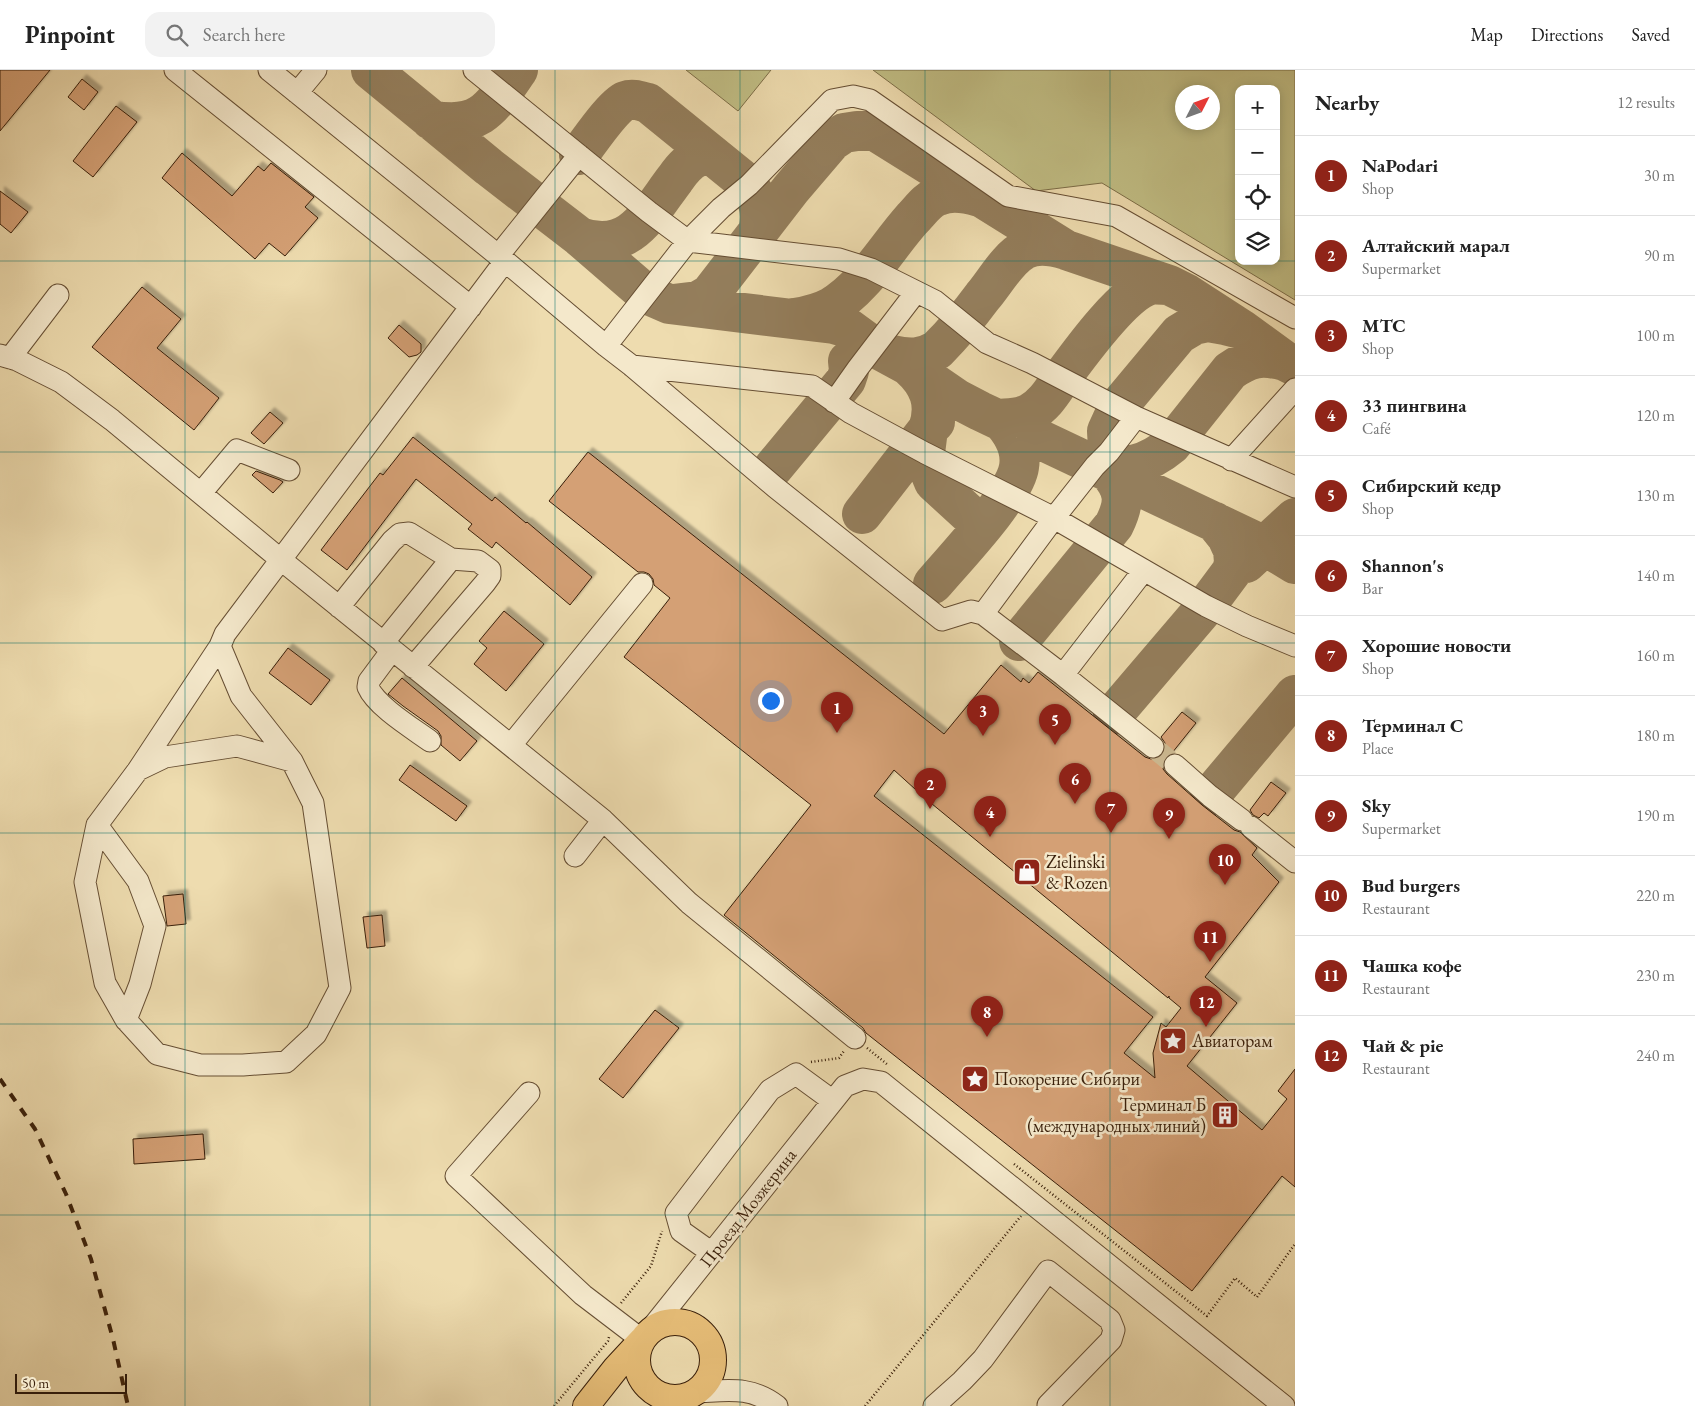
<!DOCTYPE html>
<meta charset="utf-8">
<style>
body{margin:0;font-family:"EB Garamond",serif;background:#f2f2f2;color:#222}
.controls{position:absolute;right:15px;top:15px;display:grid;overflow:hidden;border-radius:10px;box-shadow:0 2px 12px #0003}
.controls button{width:45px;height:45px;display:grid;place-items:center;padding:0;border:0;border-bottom:1px solid #e0e0e0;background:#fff;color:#222;font:25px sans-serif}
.compass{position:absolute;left:1175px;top:15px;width:45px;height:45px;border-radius:50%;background:#fff;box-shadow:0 2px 12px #0003;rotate:48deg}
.scale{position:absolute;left:15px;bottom:12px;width:112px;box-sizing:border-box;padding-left:5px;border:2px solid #391f0a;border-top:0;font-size:14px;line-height:18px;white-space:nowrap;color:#391f0a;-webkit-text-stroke:4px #f4e8cb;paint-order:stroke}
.you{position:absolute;left:770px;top:630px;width:18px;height:18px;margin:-12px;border:4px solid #fff;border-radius:50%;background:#1a73e8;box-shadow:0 0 0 8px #1a73e833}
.badge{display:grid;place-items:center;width:32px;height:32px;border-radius:50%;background:#8f2418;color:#fff;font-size:16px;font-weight:700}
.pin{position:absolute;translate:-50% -41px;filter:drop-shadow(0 1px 2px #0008)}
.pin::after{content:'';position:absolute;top:26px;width:18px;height:15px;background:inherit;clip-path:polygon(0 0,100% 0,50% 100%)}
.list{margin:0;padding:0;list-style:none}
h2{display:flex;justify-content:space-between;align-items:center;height:65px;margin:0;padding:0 20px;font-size:21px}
h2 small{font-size:16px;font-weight:400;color:#767676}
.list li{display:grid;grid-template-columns:32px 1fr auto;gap:15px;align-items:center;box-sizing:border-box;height:80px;padding:0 20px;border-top:1px solid #e0e0e0}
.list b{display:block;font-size:19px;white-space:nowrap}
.list p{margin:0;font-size:16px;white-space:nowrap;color:#767676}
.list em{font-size:16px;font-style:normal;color:#767676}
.icon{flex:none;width:28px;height:28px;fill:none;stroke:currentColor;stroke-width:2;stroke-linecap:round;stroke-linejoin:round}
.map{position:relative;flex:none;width:1295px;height:1336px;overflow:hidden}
header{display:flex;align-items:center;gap:30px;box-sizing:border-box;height:70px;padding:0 25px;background:#fff;border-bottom:1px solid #e0e0e0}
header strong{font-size:24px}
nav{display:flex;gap:28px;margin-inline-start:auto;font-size:18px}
.search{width:350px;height:45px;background:#f2f2f2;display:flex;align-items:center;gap:12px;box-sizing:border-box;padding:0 18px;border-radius:15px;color:#767676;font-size:19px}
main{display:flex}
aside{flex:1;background:#fff}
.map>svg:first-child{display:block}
.green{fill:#c1be85;stroke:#7d6e48;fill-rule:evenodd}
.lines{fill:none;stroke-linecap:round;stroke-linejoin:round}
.taxiway{stroke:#947e5c;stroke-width:40}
.building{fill:#d4a075;stroke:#391f0a;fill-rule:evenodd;filter:url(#shadow)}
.minor-tunnel{stroke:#cab68e;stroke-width:21;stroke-dasharray:21 11;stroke-linecap:butt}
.minor-casing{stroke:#664e33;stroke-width:23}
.major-casing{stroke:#391f0a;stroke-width:28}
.path{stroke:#391f0a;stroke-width:2.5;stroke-dasharray:1 2.5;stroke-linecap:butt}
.minor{stroke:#f4e8cb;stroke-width:21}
.major{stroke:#e7be78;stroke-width:26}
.rail{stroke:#391f0a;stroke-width:4;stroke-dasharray:9 9;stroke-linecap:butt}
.grid{fill:none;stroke:#0f766e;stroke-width:1;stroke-opacity:0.55}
.labels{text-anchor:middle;stroke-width:5;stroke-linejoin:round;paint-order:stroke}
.poi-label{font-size:18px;fill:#391f0a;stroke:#f4e8cb;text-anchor:start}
.street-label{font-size:18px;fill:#391f0a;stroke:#f4e8cb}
</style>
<header>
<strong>Pinpoint</strong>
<div class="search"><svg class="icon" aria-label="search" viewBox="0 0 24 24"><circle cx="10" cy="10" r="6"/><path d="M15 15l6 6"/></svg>Search here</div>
<nav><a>Map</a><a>Directions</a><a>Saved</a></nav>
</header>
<main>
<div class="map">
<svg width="1295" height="1336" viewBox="0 0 1295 1336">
<defs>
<filter id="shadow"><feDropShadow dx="4.5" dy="-4.5" stdDeviation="1" flood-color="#0004"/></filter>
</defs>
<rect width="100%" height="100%" fill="#eedcaf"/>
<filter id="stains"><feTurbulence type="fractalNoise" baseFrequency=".004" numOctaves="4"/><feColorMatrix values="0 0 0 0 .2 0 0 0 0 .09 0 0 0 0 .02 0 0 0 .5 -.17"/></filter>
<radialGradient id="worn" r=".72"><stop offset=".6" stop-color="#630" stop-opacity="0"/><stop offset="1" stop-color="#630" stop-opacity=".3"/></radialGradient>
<path class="green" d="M686,0H771L738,41Z
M873,0H1295V230L1102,113L1036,121ZM1239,19H1276V191H1239ZM1182,22H1212V52H1182Z"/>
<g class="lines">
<path class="taxiway" d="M371,0L489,97L580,167L646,224L669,234L834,254L848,258L874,277L909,296L957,329L980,341L1265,476L1295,494
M431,50C481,60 492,37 518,0
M579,85C587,74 614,35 625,31C633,28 640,31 648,33L749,115C758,130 762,140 759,157
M580,167C630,185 649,143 675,109C681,100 690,90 700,86C704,85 708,85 712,85
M673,234L698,231L710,224L791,119L832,71L844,63L857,61H875L1066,180L1169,215L1187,224L1241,259L1285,291L1295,296
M795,248C807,246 820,243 831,237C864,218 887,177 912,149C920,141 927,130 938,126C952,120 966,123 979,127
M892,285C909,289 922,289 937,280C954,263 969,245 983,226C995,212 1008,188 1024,180C1037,173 1053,176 1066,180
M1000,349C1010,348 1021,348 1030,343C1046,334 1053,320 1063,306C1080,283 1123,223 1150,215C1155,214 1163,215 1169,215
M935,352L928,359L925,383L927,395L934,412L982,456
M1095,396C1126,398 1146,396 1171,375L1230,301C1250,287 1261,285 1285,291
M773,398L846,310L849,301L848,291
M1131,413L1116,397L1108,378L1107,361L1118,337L1179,264L1194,255L1208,252L1225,255L1241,259
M862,444L928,359C937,334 929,314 910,297
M1246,493L1295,448
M933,514C954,489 1015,426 1019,397C1022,379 1012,362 1000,349
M1019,571L1114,455C1125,433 1125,421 1109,402
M1113,645L1206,536L1232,501L1234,492L1233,480L1227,467L1215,452
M1210,726L1295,625"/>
</g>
<path class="building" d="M0,0H50L0,61Z
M82,9L98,22L84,40L68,27Z
M116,36L137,52L93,107L73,91Z
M182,83L232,126L258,96L264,101L271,93L314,127L305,137L318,148L285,186L269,173L255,189L162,108Z
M0,121L28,142L11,163L0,154Z
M142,217L181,249L157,278L219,328L194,360L92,277Z
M399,255L421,274V282L417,285L409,287L388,268Z
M270,342L283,353L264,374L251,363Z
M413,367L492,431L495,427L526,453L527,452L592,507L570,535L496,472L492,478L468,459L472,454L416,409L347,500L321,480L380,403L383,405Z
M588,382L944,664L1001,595L1021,612L1023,608L1029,613L1038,602L1145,687L1151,689L1158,688L1163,684L1165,679V673L1161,667L1182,642L1196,653L1172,683L1165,687L1163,693V699L1167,704L1202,735L1234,760L1240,762L1257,778L1252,785L1279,812L1205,907L1237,933L1187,996L1262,1060L1287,1029L1278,1021L1295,999V1117L1282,1106L1192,1221L866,963L863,958L724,845L811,735L624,587L670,528L654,515L653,509L649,504L644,502H638L549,431ZM894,700L926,729L1168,928L1169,926V928L1181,938L1166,957L1161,953L1153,983L1155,1008L1124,983L1153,947L874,726Z
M256,401L280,410L283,412L273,423L252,405Z
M504,541L544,574L506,621L474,594L487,578L479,571Z
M288,578L330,610L311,635L269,603Z
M402,608L477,671L460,691L441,675V666L438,661L403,636L388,624Z
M410,695L467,736L456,751L399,710Z
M1271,712L1286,723L1268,746L1264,743L1259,748L1253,745L1250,740Z
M183,824L186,854L167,856L163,826Z
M382,845L385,876L367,878L363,847Z
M655,940L679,958L623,1028L599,1009Z
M203,1064L205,1089L134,1094L133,1069Z"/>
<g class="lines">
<path class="minor-tunnel" d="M1153,677L1175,695"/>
<g class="minor-casing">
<path id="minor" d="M175,0L471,237
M269,0L505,191L606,276L632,296L775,417L942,550L971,541L983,544L1063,605L1153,677
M474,0L649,142L688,171L839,189L871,199L935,231L987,273L1032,293L1136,347L1295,417
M297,23L316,0
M498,186L579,85
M606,276L688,171L721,138L749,115L832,30L853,26L870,30L1008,126L1116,146L1295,248
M0,285L17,290L61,312L112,350L280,489L603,750L689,833L855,968
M10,288L58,225
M632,296L812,316L851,343L925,383L1054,448L1206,536L1247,556L1295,576
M834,332L858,298L916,222
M1231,390L1295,319
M201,423L237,380L289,400
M339,537L392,471L400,464L409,463L451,489
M983,544L1054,448L1095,396L1109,382L1136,347
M383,573L451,489L478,491L490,500V506L485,513L413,597
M220,576L241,626L292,691L313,733L340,918L316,964L286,992L243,995H200L157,984L126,950L105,913L85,812L97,755L138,700L220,576L225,564L505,191
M392,580L369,611L368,617C376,636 412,658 430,671
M1063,605L1144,500
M511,675L642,514
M1175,695L1210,726L1242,750
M138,700L165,687L237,676L292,691
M97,755L138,811L155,856L140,914L126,950
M1251,757L1295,792
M575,786L603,750
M529,1023L456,1106L583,1225L642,1270
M712,1183L681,1161L676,1143L770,1020L796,1004L833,1031
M650,1260L845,1016L863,1009L881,1012L1284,1336
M695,1322C726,1321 750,1315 777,1336
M934,1336L962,1311L983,1289L1048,1201L1110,1250L1114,1260L1111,1270L1048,1335"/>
</g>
<g class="major-casing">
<path id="major" d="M637 1290a38 38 0 1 1 76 0a38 38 0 1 1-76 0Z
M586,1336L616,1298L642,1270"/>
</g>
<path class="path" d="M867,978L888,995
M811,992L839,988L844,981
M1014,1094L1207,1246L1235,1208L1257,1227L1295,1174
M621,1233L651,1196L662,1161
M554,1336L608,1271L609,1267
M865,1336L1021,1146"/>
<use href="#minor" class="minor"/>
<use href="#major" class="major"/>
<path class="rail" d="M0,1009L35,1059L66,1124L91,1189L113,1269L128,1336"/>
</g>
<path class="grid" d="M185,0V1336M370,0V1336M555,0V1336M740,0V1336M925,0V1336M1110,0V1336M0,191H1239M1276,191H1295M0,382H1295M0,573H1295M0,763H1295M0,954H1295M0,1145H1295"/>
<defs>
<g id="shop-square" transform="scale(1.4375)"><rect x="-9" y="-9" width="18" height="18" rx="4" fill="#8f2418" stroke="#f4e8cb"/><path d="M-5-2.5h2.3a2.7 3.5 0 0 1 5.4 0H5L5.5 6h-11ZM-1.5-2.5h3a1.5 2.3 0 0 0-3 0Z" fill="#fff"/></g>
<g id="sight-square" transform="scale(1.4375)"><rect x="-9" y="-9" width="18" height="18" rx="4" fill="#8f2418" stroke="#f4e8cb"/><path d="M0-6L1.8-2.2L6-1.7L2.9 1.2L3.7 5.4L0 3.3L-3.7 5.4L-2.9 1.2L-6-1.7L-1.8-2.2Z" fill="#fff"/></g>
<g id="building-square" transform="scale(1.4375)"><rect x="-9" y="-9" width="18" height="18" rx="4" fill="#8f2418" stroke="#f4e8cb"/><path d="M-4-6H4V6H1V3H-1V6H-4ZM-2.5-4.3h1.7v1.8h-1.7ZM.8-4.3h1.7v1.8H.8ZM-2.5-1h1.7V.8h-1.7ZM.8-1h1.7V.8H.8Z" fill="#fff"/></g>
</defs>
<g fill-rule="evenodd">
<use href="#shop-square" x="1027" y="802"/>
<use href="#sight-square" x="1173" y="971"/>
<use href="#sight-square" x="975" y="1009"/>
<use href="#building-square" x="1225" y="1045"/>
</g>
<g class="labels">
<g class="poi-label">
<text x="1046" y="798">Zielinski<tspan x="1046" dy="21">&amp; Rozen</tspan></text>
<text x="1192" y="977">Авиаторам</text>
<text x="994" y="1015">Покорение Сибири</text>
<text x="1206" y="1041" text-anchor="end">Терминал Б<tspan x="1206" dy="21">(международных линий)</tspan></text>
</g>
<g class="street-label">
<text transform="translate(748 1138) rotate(-52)" y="6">Проезд Мозжерина</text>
</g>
</g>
<rect width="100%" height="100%" filter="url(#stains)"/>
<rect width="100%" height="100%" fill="url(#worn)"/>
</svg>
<div class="controls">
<button>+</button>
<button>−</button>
<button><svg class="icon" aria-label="locate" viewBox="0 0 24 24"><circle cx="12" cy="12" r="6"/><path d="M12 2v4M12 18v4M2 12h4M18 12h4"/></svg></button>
<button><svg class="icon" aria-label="layers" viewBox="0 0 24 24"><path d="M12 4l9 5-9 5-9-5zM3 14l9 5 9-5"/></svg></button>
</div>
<svg class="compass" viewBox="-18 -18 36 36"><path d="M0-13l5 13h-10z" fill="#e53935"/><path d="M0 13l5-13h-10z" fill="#767676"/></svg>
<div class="scale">50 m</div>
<div class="you"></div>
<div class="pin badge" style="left:837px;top:663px">1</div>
<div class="pin badge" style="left:930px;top:739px">2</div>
<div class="pin badge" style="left:983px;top:666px">3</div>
<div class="pin badge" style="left:990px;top:767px">4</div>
<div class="pin badge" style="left:1055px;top:675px">5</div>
<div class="pin badge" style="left:1075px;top:734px">6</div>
<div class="pin badge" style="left:1111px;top:763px">7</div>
<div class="pin badge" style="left:987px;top:967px">8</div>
<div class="pin badge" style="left:1169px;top:769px">9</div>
<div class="pin badge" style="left:1225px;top:815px">10</div>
<div class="pin badge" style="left:1210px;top:892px">11</div>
<div class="pin badge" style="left:1206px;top:957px">12</div>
</div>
<aside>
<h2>Nearby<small>12 results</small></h2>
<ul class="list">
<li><span class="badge">1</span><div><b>NaPodari</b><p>Shop</p></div><em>30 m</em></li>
<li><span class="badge">2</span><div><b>Алтайский марал</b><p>Supermarket</p></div><em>90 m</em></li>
<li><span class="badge">3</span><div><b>МТС</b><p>Shop</p></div><em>100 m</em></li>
<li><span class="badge">4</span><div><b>33 пингвина</b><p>Café</p></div><em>120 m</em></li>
<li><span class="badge">5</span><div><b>Сибирский кедр</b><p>Shop</p></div><em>130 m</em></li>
<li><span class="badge">6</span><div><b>Shannon's</b><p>Bar</p></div><em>140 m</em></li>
<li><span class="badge">7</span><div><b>Хорошие новости</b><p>Shop</p></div><em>160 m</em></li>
<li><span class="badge">8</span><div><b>Терминал С</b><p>Place</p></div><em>180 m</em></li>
<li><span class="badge">9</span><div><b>Sky</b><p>Supermarket</p></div><em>190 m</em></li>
<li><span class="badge">10</span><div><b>Bud burgers</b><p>Restaurant</p></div><em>220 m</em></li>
<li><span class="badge">11</span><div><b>Чашка кофе</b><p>Restaurant</p></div><em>230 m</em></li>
<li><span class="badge">12</span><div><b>Чай &amp; pie</b><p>Restaurant</p></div><em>240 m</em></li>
</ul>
</aside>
</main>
